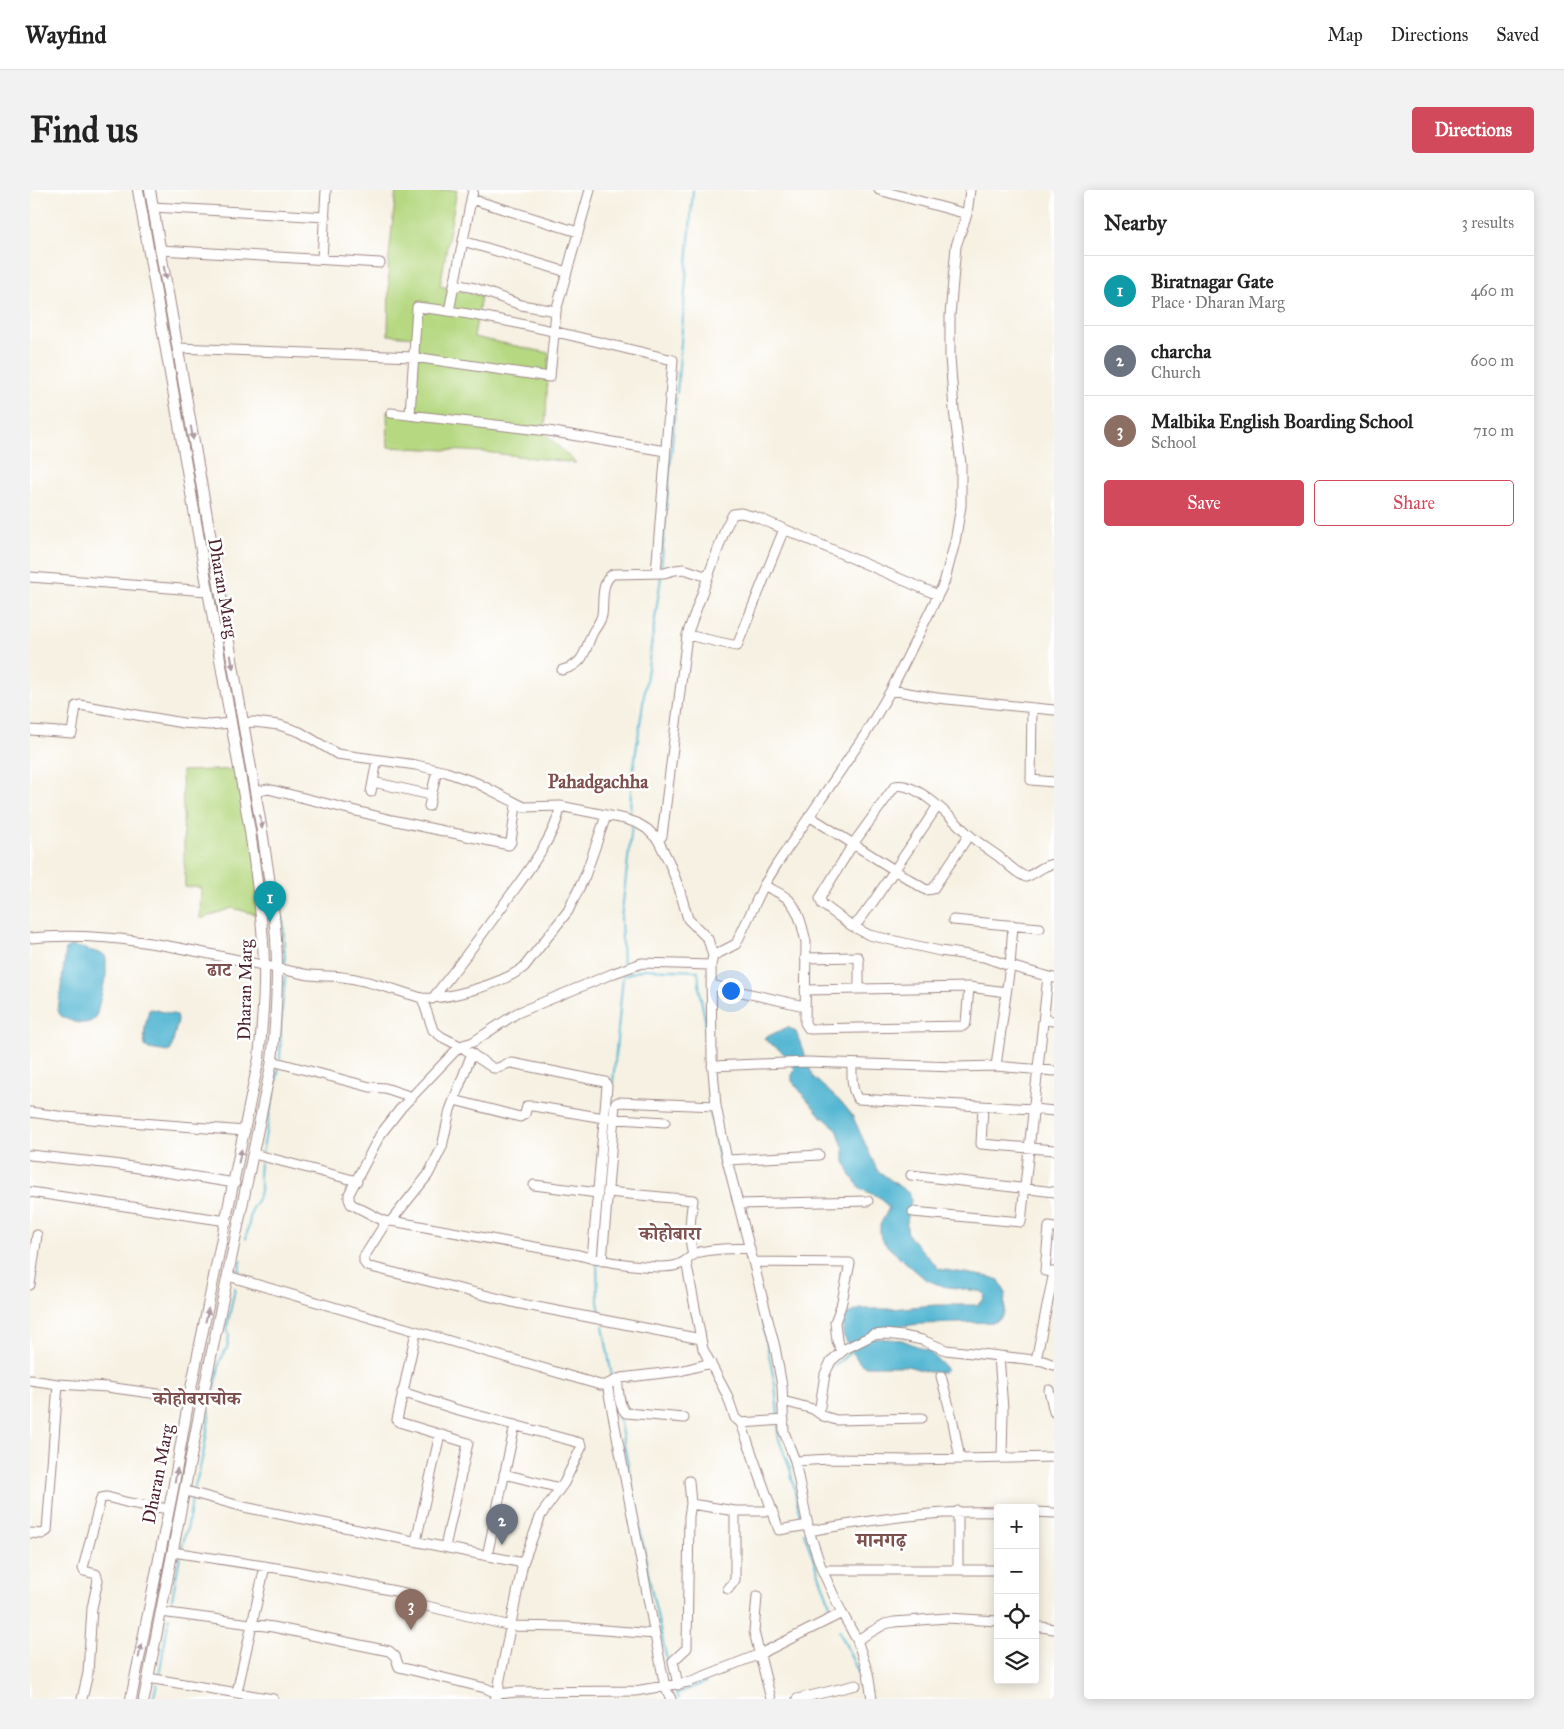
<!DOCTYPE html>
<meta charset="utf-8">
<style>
body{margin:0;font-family:"IM FELL Great Primer","Noto Serif Devanagari",serif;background:#f2f2f2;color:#222}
.controls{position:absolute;right:15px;bottom:15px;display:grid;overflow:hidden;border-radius:5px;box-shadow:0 2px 12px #0003}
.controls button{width:45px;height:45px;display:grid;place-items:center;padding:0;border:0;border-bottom:1px solid #e0e0e0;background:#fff;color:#222;font:25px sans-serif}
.you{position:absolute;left:700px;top:800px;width:18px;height:18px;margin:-12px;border:4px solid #fff;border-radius:50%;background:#1a73e8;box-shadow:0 0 0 8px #1a73e833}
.badge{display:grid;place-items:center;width:32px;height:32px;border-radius:50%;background:#d1495b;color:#fff;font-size:16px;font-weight:700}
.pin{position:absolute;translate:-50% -41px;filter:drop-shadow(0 1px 2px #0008)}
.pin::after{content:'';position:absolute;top:26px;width:18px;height:15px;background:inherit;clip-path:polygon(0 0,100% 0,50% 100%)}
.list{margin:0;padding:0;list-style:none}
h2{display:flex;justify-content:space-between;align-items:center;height:65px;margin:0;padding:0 20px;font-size:21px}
h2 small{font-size:16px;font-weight:400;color:#767676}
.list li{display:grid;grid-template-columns:32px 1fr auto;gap:15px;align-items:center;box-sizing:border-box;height:70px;padding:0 20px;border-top:1px solid #e0e0e0}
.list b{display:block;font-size:19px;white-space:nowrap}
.list p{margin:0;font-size:16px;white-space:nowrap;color:#767676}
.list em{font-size:16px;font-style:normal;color:#767676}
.actions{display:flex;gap:10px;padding:15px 20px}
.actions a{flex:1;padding:11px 0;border:1px solid #d1495b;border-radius:5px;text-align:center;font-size:18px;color:#d1495b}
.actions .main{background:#d1495b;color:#fff}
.icon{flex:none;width:28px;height:28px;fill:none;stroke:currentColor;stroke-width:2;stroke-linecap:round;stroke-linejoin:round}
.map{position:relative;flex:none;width:1024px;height:1509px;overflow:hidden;border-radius:5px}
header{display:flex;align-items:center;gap:30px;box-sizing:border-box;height:70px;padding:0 25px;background:#fff;border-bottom:1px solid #e0e0e0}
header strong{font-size:24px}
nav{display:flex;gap:28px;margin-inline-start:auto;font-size:18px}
.intro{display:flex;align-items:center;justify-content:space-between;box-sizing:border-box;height:120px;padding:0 30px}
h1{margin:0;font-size:35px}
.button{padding:12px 22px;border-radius:5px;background:#d1495b;color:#fff;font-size:18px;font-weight:700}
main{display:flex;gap:30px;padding:0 30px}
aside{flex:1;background:#fff;border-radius:5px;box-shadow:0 2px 12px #0003}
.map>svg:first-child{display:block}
.green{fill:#b5d880;stroke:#807c56}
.water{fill:#55b7d3;stroke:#506b7f}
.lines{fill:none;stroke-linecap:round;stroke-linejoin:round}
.stream{stroke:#55b7d3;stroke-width:2}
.minor-casing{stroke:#a08886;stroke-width:11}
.major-casing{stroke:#a08886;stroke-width:12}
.minor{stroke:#fff;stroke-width:9}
.major{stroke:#fff;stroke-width:10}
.oneway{fill:#ae9aa0}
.labels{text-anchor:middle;stroke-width:5;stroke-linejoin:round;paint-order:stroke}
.street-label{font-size:18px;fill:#4a1f2b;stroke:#fff}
.neighbourhood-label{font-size:19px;font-weight:bold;fill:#7d504d;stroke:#fff}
.quarter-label{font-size:20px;font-weight:bold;fill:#7d504d;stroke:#fff}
</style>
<header>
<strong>Wayfind</strong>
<nav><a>Map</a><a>Directions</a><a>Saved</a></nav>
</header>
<div class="intro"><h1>Find us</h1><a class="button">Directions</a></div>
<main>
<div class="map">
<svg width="1024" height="1509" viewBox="0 0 1024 1509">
<rect width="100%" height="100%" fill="#fff"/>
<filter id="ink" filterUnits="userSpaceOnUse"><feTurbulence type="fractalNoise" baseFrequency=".02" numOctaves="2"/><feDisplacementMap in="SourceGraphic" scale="10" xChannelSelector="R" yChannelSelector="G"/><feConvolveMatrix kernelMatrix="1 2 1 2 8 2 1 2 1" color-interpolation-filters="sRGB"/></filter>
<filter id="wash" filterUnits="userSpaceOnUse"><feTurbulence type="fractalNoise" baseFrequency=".0096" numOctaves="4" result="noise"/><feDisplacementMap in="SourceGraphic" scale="20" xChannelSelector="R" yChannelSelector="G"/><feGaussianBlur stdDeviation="1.12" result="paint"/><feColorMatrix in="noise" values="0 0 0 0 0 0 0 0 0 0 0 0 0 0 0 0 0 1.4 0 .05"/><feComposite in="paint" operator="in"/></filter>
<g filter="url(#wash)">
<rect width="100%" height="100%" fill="#f6f1e2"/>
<path class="green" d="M366,0H427L410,96L451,106L444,147L519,163L515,244L546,273L454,262L358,257L357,221L380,224L385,147L358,145L359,95L358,76Z
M221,579L219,601L230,626L244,729L202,718L170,729L171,697H155L152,581Z"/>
<path class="water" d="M40,755L73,764L76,767V785L66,827C58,838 40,832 30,825L28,820L36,759Z
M121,819L147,825L148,830L141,860L138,862L119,859L115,856C113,845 116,830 119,820Z
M758,837L766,842L783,887L813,914L822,925L847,980L880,1004C884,1019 871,1033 880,1047L909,1079L960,1087L969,1090L975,1102L974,1122L971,1128L964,1132L890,1134L854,1138L848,1140L843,1148L872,1150L899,1161L915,1177L916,1180L914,1182H899L877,1176H834L829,1172L822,1161L813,1145V1130L816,1125L831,1119H860L905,1115H947L953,1110L955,1106L953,1102L912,1096L895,1089L858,1057L851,1049L850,1042V1035L859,1018L851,1008L831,999L821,986L814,969V960L807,939L789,924L762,891V885L765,880C762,871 755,864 747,858C742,854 737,853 734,848Z"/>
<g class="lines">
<path class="stream" d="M647,203L663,0
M631,380L646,208
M600,627L601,597L631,387
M253,727L255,776
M593,776L591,729L602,635
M250,869L251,835L255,787
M581,914L593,786L614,779L668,781L670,804L675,829L679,911
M680,921L689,970L704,1016
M232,963L249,877
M216,1049L222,1018L228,1009L231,996L229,986L230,973
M567,1066L578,946
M567,1072L568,1112L571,1127
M208,1085L211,1071
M723,1089L745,1194L748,1226
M573,1136L582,1187
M802,1178L822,1161
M183,1208L190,1171L197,1158L199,1146L197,1137L205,1098
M587,1217L621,1398L642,1492
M781,1223L789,1229
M748,1235V1247L760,1279L771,1330
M164,1299C173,1272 176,1249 180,1221
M774,1343L802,1420
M151,1360L158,1335L162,1309
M140,1420L150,1366
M809,1440L828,1482L834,1509
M129,1486L139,1427
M644,1499L649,1509
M646,1504L676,1492
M123,1509L127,1494"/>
</g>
</g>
<g filter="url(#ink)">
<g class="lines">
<g class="minor-casing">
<path id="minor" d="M849,0L937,24
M441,9L548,42
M123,17L295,27
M433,51L537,82
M131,60L350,73
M292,69L296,0
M424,94L445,98L491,115L526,121
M419,121L443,0
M148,158L384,167L520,187L526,121L560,0
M361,223L518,241L635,261
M380,224L387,117C473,126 558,150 643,170L626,383
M0,387L177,401
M657,445L707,456L754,339
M532,480C556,474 554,460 563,442C566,437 571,431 572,425C574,412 570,392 583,384L634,383L645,380L654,379L678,387
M861,500L907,508L1024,520
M1002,518L1001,590L1024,592
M213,533L224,532L249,535L270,542L307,564L386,575L416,582L447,593L494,617L530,616L595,629L607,633L617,639L628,650L639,672L649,698L658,729L678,749L683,766L681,775L682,868L686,916L697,970L745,1157L752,1196L754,1242L765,1271L779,1341L792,1380L812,1423L827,1450L838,1483L842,1509
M0,540L42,543L46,516L50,515L153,533L180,535L200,533
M343,592L401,605
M225,602L238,599L362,630L479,655L481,652L486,615
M341,602L347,570
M399,616L407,580
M779,626L896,700L903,699L939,645
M628,650L632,646L633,638L657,445L696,337L703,324L711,323L726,327L908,405
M1024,674C1011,675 1008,683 996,687C984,682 978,674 968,666C958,659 947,652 937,643C922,629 887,591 865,596L823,654L790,708L792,714L822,736L839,745L910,761L954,767L980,776L1024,788
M734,695C742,700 753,704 759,710C769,720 773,739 776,752L775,833L779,839L933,836L936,833L939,797
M923,730L1010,738
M822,736L829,731L843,712L907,617
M0,748C92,739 184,766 274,784C288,787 304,785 319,788C344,792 368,801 392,808L403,840L412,847L430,856L443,852L487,823L584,783L612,773L681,775
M683,766L706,754L734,695L747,674L836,543L861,500L914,393L925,352L931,316V274L924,220L920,167V126L926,56L937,24L940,0
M775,768L828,767L829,771V799
M681,795L774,816
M775,800L939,797L976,802
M392,808C417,810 474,793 494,777L538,721L555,686L576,626
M402,809C427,778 451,746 474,714C491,690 528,644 530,616
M1014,830L1024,831
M242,871L340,897L355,898L382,907
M822,874C822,885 821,900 828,909L1004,919L1024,921
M682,876L777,872L926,877L966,876L1024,881
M966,876L980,776L983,735
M424,910L490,927L495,924L497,916H503L574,928L635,932
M953,917L951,954L1024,960
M0,922L35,927L215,941
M224,964L327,991
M0,965L83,974L205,993
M697,970L789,965
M881,985L1024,1002
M504,995L568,1003
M0,1002L197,1031
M578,1002L663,1010C660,1028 658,1047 663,1065
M709,1014L838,1011
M883,1022L991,1032L1018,787
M361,1031L398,985L412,957L420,920L442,863
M356,1032L334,1067V1072L337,1076L486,1113L671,1149
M562,1069L577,896L575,892L482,873C475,872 471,880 463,878L430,856L371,918L350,945L319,1004V1009L321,1014L356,1032L361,1031L373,1033L549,1065C568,1071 629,1081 647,1075C655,1073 660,1066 667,1063C681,1058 704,1059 720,1058
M572,1071L585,914L588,912L686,916
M656,1071L673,1159L697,1205L705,1228L711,1233L754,1230
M724,1072L820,1073L811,1116L805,1132L807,1151L812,1161
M1023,1082L1015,1081L1019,1037L1024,1038
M198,1086L570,1195H575L591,1188L650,1181L681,1173
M0,1095L7,1045
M386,1142L367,1230L369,1232L438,1253L415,1357
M969,1166L973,1219L972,1268
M1006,1170L1024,1082
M911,1186L923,1232L930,1269
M587,1189C589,1200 588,1215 596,1223L654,1228
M0,1190L28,1194L77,1197L172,1210
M577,1194L635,1497L641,1509
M1019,1200L1024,1222
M753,1211L783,1219L793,1226L806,1230L892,1228
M789,1223L795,1184L801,1171L815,1159L843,1145L854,1144L873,1146L892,1150L916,1160L1013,1171L1024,1175
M711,1233L749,1340L778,1335
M765,1271L800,1269L881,1270L1024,1267
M474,1284L530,1298
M156,1301L214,1317L493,1373
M661,1314L705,1321H742
M1005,1322L1024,1323
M779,1341C841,1330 905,1320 968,1322
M0,1343L12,1344L17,1341L28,1194
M386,1351L410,1244
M143,1362L259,1380L375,1403L384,1406L388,1414L481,1436L536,1437L625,1444
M457,1366L485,1235
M928,1379V1321
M792,1380H968
M698,1399L705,1390V1321
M727,1406L724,1442L741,1509
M131,1422L243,1437L359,1461L365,1466L369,1477L455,1498L469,1504V1494L493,1373L511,1325L534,1293L552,1256L550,1253L425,1219L372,1202
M1005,1436L1024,1439
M827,1450L855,1434L864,1432L917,1428L968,1431
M118,1488L243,1509
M648,1495L643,1471L657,1458L659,1326L661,1314L659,1291
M207,1502L235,1376
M52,1509L58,1483L62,1418L68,1390L66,1384L54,1381L53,1378L71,1308L77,1307L99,1313L139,1319
M465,1509L469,1504L486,1502L605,1501L659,1492L730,1464L812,1423
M767,1509L826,1495"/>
</g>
<g class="major-casing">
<path id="major" d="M101,1509L143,1299L159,1208L229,868C232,837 235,806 234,775C233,730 226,685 220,641L108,0
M114,1509L172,1210L242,871C245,840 247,809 247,779C247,732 239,687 232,641L120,0"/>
</g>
<use href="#minor" class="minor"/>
<use href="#major" class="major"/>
</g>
<defs><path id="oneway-solid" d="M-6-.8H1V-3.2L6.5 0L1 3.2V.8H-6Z" transform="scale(1.25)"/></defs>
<g class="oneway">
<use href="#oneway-solid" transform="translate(135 83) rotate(80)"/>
<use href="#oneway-solid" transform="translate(162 243) rotate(80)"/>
<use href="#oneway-solid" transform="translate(202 472) rotate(80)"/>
<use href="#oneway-solid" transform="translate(231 632) rotate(80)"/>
<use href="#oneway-solid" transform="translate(210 966) rotate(-78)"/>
<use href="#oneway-solid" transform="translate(177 1125) rotate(-78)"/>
<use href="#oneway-solid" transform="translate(146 1285) rotate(-80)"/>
<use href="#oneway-solid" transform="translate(110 1461) rotate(-79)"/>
</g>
</g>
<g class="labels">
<g class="street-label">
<text transform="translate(193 398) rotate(80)" y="6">Dharan Marg</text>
<text transform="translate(215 800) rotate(-89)" y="6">Dharan Marg</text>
<text transform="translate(128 1284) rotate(-79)" y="6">Dharan Marg</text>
</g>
<g class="neighbourhood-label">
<text x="568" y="598">Pahadgachha</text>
<text x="189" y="786">ढाट</text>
<text x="640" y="1050">कोहोबारा</text>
<text x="167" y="1215">कोहोबराचोक</text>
</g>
<g class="quarter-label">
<text x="851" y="1357">मानगढ़</text>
</g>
</g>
</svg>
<div class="controls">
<button>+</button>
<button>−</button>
<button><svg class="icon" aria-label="locate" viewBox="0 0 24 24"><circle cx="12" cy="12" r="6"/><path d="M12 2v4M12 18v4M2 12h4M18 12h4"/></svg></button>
<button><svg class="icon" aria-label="layers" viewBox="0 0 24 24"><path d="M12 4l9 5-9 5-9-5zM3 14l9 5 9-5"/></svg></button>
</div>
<div class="you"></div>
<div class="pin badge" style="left:240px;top:732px;background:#0f9aa8">1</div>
<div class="pin badge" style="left:472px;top:1355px;background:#6b7280">2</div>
<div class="pin badge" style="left:381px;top:1440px;background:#8d6e63">3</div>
</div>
<aside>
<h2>Nearby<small>3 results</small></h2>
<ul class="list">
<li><span class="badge" style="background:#0f9aa8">1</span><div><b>Biratnagar Gate</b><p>Place · Dharan Marg</p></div><em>460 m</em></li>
<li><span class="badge" style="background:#6b7280">2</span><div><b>charcha</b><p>Church</p></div><em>600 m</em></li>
<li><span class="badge" style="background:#8d6e63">3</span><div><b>Malbika English Boarding School</b><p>School</p></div><em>710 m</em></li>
</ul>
<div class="actions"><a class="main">Save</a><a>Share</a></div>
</aside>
</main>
